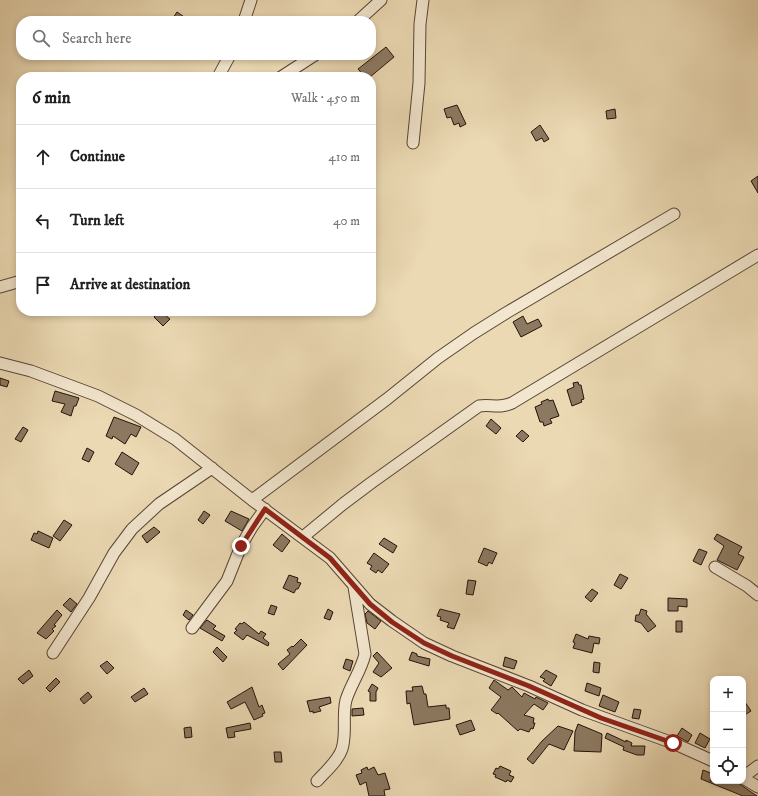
<!DOCTYPE html>
<meta charset="utf-8">
<style>
body{margin:0;font-family:"IM FELL DW Pica",serif;background:#f6f6f6;color:#202124}
.controls{position:absolute;right:12px;bottom:12px;display:grid;overflow:hidden;border-radius:8px;box-shadow:0 2px 6px #0003}
.controls button{width:36px;height:36px;display:grid;place-items:center;padding:0;border:0;border-bottom:1px solid #e0e0e0;background:#fff;color:#202124;font:20px sans-serif}
.stop{position:absolute;width:12px;height:12px;margin:-9px;border:3px solid #8f2418;border-radius:50%;background:#fff}
.stop.end{background:#8f2418;border-color:#fff;box-shadow:0 1px 4px #0008}
.list{margin:0;padding:0;list-style:none}
h2{display:flex;justify-content:space-between;align-items:center;height:52px;margin:0;padding:0 16px;font-size:17px}
h2 small{font-size:13px;font-weight:400;color:#757577}
.list li{display:grid;grid-template-columns:26px 1fr auto;gap:12px;align-items:center;box-sizing:border-box;height:64px;padding:0 16px;border-top:1px solid #e0e0e0}
.list b{display:block;font-size:15px;white-space:nowrap}
.list em{font-size:13px;font-style:normal;color:#757577}
.icon{flex:none;width:22px;height:22px;fill:none;stroke:currentColor;stroke-width:2;stroke-linecap:round;stroke-linejoin:round}
.map{position:relative;flex:none;width:758px;height:796px;overflow:hidden}
.search{position:absolute;background:#fff;box-shadow:0 2px 6px #0003;left:16px;top:16px;width:360px;height:44px;display:flex;align-items:center;gap:10px;box-sizing:border-box;padding:0 14px;border-radius:16px;color:#757577;font-size:15px}
.panel{position:absolute;background:#fff;box-shadow:0 2px 6px #0003;left:16px;top:72px;width:360px;height:244px;border-radius:16px}
.map>svg:first-child{display:block}
.building{fill:#8c7961;stroke:#251209}
.lines{fill:none;stroke-linecap:round;stroke-linejoin:round}
.minor-casing{stroke:#564434;stroke-width:13}
.minor{stroke:#f2e6ce;stroke-width:11}
.route{stroke:#8f2418;stroke-width:5}
</style>
<div class="map">
<svg width="758" height="796" viewBox="0 0 758 796">
<rect width="100%" height="100%" fill="#ebd9b3"/>
<filter id="stains"><feTurbulence type="fractalNoise" baseFrequency=".005" numOctaves="4"/><feColorMatrix values="0 0 0 0 .2 0 0 0 0 .09 0 0 0 0 .02 0 0 0 .5 -.17"/></filter>
<radialGradient id="worn" r=".72"><stop offset=".6" stop-color="#630" stop-opacity="0"/><stop offset="1" stop-color="#630" stop-opacity=".3"/></radialGradient>
<path class="building" d="M177,12L190,21H171Z
M386,47L394,57L370,77H365L358,69Z
M457,105L466,124L460,127L459,123L454,125L451,117L447,118L444,109Z
M615,109L616,118L607,119L606,111Z
M540,125L549,139L544,142L542,138L536,141L531,132Z
M758,176V193L751,181Z
M160,311L170,319L163,326L154,317Z
M523,316L527,324L538,319L542,326L521,337L513,322Z
M0,378L9,381L7,387L0,385Z
M578,382L579,385H581L584,399L581,400L582,402L572,406L567,390L574,387L573,383Z
M55,391L79,398L76,406H74L71,416L61,412L65,404L52,401Z
M548,399L549,401L553,400L559,416L550,419L552,423L544,426L543,422H540L535,407L542,404L541,402Z
M114,417L141,427L136,437L131,434L125,444L113,436L112,439L106,436Z
M491,419L501,428L496,434L486,426Z
M23,427L28,430L21,442L15,439Z
M522,430L529,436L523,442L516,436Z
M87,448L94,452L89,462L82,459Z
M122,452L139,463L132,475L115,464Z
M204,511L210,515L203,524L198,520Z
M231,511L249,519L242,531L225,521Z
M64,520L72,525L60,541L53,536Z
M154,527L160,532L147,543L142,536Z
M38,531L53,538L49,548L31,540L34,533L37,534Z
M282,534L290,541L282,552L273,545Z
M717,534L742,547L738,554L744,557L737,570L717,560L724,546L714,539Z
M384,538L397,546L393,553L379,544Z
M484,548L497,553L492,564L489,562L487,566L478,562Z
M699,549L707,552L701,565L693,561Z
M374,553L389,564L382,573L378,570L376,573L370,569L372,566L367,563Z
M620,574L628,578L621,589L614,585Z
M289,575L298,578L297,582L301,583L298,589H296L294,593L283,588Z
M468,580L476,581L473,595L466,594Z
M592,589L598,593L591,602L585,597Z
M70,598L77,604L71,612L63,605Z
M668,598L687,599V607L678,606V611H668Z
M271,605L277,607L274,615L268,613Z
M328,609L333,612L330,620L324,618Z
M440,609L460,614L454,629L447,627L449,623L440,620L441,617L437,616Z
M641,609L647,611L646,614L656,626L648,632L641,623L635,621L636,615H639Z
M57,610L62,615L54,625L56,626L52,629L54,631L46,639L37,633Z
M186,610L193,615L189,620L183,615Z
M368,611L381,621L375,629L367,623L365,614Z
M207,620L216,626L213,629L225,636L222,641L200,628Z
M676,621H682V632H676Z
M244,622L259,634L261,631L266,634L263,638L269,643L268,646L247,635L243,640L234,633L237,630L235,629L240,623L242,624Z
M576,634L588,639L589,636L600,638L599,644L594,643L592,653L573,648L575,643L573,642Z
M301,639L307,645L283,670L278,664L290,654L287,650L292,646L293,647Z
M217,647L227,657L223,662L213,652Z
M377,652L392,668L381,677L373,672L379,663L373,656Z
M412,652L417,654V656L430,659L429,666L409,660Z
M505,657L517,661L514,669L503,666Z
M346,659L353,661L350,671L343,668Z
M107,661L114,668L107,674L100,666Z
M594,662L600,663L599,673L593,672Z
M29,670L33,676L23,684L18,679Z
M546,670L557,676L551,686L543,681L545,679L540,677Z
M56,678L60,682L50,692L46,688Z
M494,680L508,690L512,687L522,697L524,693L535,699L536,697L548,703L543,710L534,704L524,715L534,718L533,723H535L533,729L531,728L529,732L520,729L518,731L498,713L497,714L491,710L501,697L489,688Z
M587,683L601,688L599,696L585,691Z
M372,684L378,688L376,692V701H370V692L368,691Z
M422,686L424,694H426L428,707L446,705V708H449L450,719L414,725L410,703L407,704L406,691H413L412,687Z
M252,687L259,707L262,705L265,713L262,714L263,716L254,720L245,702L231,709L227,702Z
M144,688L148,694L135,702L131,697Z
M88,692L92,697L84,704L80,699Z
M603,695L619,702L615,712L599,706Z
M330,697L331,703L319,707L321,711L313,713V711L310,712L307,701Z
M743,699L751,711L743,716Z
M363,708L364,715L352,716V709Z
M634,709L641,710L639,719L632,718Z
M471,720L475,730L460,735L456,725Z
M250,723L251,729L234,732L235,737L228,738L226,728Z
M578,724L602,734L601,752L574,751L575,732Z
M558,726L573,731L564,750L549,744L533,764L527,759L542,741Z
M191,727L192,737L185,738L184,728Z
M682,728L692,735L688,742L677,736Z
M607,733L626,742V740L632,743L631,746H645L644,755H637L623,750L624,747L605,738Z
M700,733L710,739L705,748L695,743Z
M274,752H281L282,762H275Z
M500,766L511,771L509,775L514,777L511,782L507,780L506,782L495,777L496,775L493,774L496,768L498,769Z
M367,767L368,770L374,767L378,775L385,773L390,789L384,790L385,796H369L366,782L360,785L356,775L362,773L361,770Z
M703,770L713,774L710,781H735L757,796H743L701,779Z"/>
<g class="lines">
<g class="minor-casing">
<path id="minor" d="M244,21L251,0
M358,21L381,0
M218,77L230,55
M281,77L315,55
M413,143L419,83L420,24L423,0
M0,287L21,281
M0,363L31,371L98,396L136,415L175,439L252,500L330,558L370,604L392,621L424,643L452,656L529,686L582,710L673,743L713,761
M252,500L387,399L438,358L474,333L506,313L674,214
M303,537L343,504L371,483L479,406C491,404 499,409 512,403L758,255
M715,567L747,586L758,595
M192,628L227,581L241,546L252,527L265,509
M53,653L89,598L114,553L132,529L159,504L212,468
M743,777L758,766
M743,778L758,787
M317,781C326,771 338,761 342,749C347,733 342,716 346,700C351,684 361,671 365,654L354,587"/>
</g>
<use href="#minor" class="minor"/>
</g>
<g class="lines">
<path class="route" d="M241,546L265,509L330,558L370,604L392,622L424,643L452,656L529,686L601,718L673,743"/>
</g>
<rect width="100%" height="100%" filter="url(#stains)"/>
<rect width="100%" height="100%" fill="url(#worn)"/>
</svg>
<div class="controls">
<button>+</button>
<button>−</button>
<button><svg class="icon" aria-label="locate" viewBox="0 0 24 24"><circle cx="12" cy="12" r="6"/><path d="M12 2v4M12 18v4M2 12h4M18 12h4"/></svg></button>
</div>
<div class="stop" style="left:673px;top:743px"></div>
<div class="stop end" style="left:241px;top:546px"></div>
<div class="search"><svg class="icon" aria-label="search" viewBox="0 0 24 24"><circle cx="10" cy="10" r="6"/><path d="M15 15l6 6"/></svg>Search here</div>
<section class="panel">
<h2>6 min<small>Walk · 450 m</small></h2>
<ul class="list">
<li><svg class="icon" aria-label="ahead" viewBox="0 0 24 24"><path d="M12 20V5M6 11l6-6 6 6"/></svg><div><b>Continue</b></div><em>410 m</em></li>
<li><svg class="icon" aria-label="left" viewBox="0 0 24 24"><path d="M17 20v-9H6M10 6l-5 5 5 5"/></svg><div><b>Turn left</b></div><em>40 m</em></li>
<li><svg class="icon" aria-label="arrive" viewBox="0 0 24 24"><path d="M6 21V4h12l-3 4 3 4H6"/></svg><div><b>Arrive at destination</b></div></li>
</ul>
</section>
</div>
